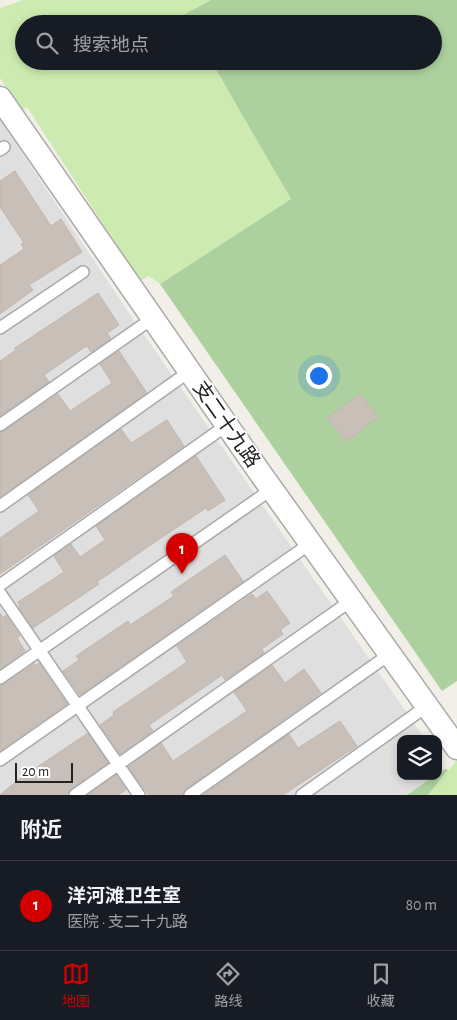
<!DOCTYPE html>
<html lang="zh">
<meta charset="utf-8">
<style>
body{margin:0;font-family:"Alegreya Sans","Noto Sans SC",sans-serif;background:#242831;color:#f1f3f6}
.controls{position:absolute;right:15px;bottom:15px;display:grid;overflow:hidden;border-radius:10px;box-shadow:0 2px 8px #0003}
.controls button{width:45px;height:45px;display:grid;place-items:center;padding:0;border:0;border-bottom:1px solid #363941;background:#171b24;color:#f1f3f6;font:25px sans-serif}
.scale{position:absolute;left:15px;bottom:12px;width:58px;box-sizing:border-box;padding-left:5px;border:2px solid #222;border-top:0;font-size:14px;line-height:18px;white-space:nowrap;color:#222;-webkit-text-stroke:4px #fff;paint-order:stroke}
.you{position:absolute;left:318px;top:375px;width:18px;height:18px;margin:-12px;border:4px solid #fff;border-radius:50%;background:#1a73e8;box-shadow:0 0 0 8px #1a73e833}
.badge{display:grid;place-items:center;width:32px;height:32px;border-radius:50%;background:#d40000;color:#fff;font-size:16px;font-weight:700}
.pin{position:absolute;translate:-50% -41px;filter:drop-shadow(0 1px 2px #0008)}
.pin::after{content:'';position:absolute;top:26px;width:18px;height:15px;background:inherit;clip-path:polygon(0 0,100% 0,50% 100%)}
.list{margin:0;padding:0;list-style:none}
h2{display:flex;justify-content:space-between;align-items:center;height:65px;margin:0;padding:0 20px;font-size:21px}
h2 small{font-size:16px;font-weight:400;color:#9ea1a6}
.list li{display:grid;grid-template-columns:32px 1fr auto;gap:15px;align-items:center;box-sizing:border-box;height:90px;padding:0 20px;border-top:1px solid #363941}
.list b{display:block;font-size:19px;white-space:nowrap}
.list p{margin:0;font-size:16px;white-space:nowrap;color:#9ea1a6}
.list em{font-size:16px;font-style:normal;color:#9ea1a6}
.icon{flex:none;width:28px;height:28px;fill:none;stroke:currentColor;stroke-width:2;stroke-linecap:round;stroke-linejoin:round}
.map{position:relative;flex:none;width:457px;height:795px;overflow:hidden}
.search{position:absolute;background:#171b24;box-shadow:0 2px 8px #0003;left:15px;right:15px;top:15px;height:55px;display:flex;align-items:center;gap:12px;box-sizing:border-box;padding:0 18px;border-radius:28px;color:#9ea1a6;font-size:19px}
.sheet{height:155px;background:#171b24}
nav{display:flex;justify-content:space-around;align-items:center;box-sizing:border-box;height:70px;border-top:1px solid #363941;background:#171b24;font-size:14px;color:#9ea1a6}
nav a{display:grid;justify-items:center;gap:2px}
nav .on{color:#d40000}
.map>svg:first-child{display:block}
.residential{fill:#e0dfdf}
.grass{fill:#cdebb0}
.forest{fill:#add19e}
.building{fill:#c7bfb8;stroke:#c4b6ab}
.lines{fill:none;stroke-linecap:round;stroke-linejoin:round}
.lane-casing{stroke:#a9a9a9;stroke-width:14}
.street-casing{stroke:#a9a9a9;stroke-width:25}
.lane{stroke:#fff;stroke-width:11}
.street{stroke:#fff;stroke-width:22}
.labels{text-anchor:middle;stroke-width:4;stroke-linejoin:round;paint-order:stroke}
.street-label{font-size:20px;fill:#222;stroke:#fff}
</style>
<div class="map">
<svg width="457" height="795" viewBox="0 0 457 795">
<rect width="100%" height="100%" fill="#f2efe9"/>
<path class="residential" d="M0,120L131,316L425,739H401V776H434L407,795H0Z"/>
<path class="grass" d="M23,0H211L184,15L189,24H24V61H211L291,199L160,284L149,276L140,281L27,107L21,110L0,78V8Z
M457,760V795H428Z"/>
<path class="forest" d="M211,0H457V681L442,691L160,284L291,199L211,61H433V24H189L183,15Z
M445,769L448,770L428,795H407L434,776H438V774Z"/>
<path class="building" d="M15,171L51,226L61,219L82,252L29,285L33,290L0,314V265L24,249L21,244L24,243L0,207V181Z
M98,293L119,325L107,333L111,339L91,352L87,346L82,349L44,375L49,382L0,416V361L16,350L15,348Z
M119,351L147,393L0,497V432L4,431L58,394L70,411L112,383L100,364Z
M360,394L378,417L346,442L327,418Z
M167,420L184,446L0,574V538L39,511L28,495L121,429L131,443Z
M196,456L225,500L208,511L206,508L152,544L97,582L99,584L33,628L19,607L20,606L18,602L64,572L54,556L71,544L80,557L105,540L96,526Z
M225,555L243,581L80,695L63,671L79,660L76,656L128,621L130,625L174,596L171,592Z
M267,591L290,623L280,630L283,634L262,649L264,653L225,680L222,675L149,725L153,731L120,754L100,725L114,715L113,712L187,662L177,646L252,594L256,599Z
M0,613L3,618L6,615L20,636L17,638L25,651L0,669Z
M39,663L67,704L0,751V685L4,684L34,664L35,666Z
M272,665L285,683L304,669L321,693L186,789L183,795H149L128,767L161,743L173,761L247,711L234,692Z
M340,721L357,746L283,795H203L289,734L298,748Z
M88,733L108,763L71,789L68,795H0L18,780Z
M116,775L126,790L118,795H88Z"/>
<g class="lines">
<g class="lane-casing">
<path id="lane" d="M0,150L4,147
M0,328L83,272
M0,425L153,318
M0,506L190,371
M0,585L227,425
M0,593L139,795
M0,678L272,489
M0,760L311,543
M75,795L352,600
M190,795L390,654
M302,795L427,706"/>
</g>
<g class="street-casing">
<path id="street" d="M0,98L258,470L457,748"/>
</g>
<use href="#lane" class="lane"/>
<use href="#street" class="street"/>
</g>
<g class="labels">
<g class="street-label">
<text transform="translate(227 424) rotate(55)" y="7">支二十九路</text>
</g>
</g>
</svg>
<div class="controls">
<button><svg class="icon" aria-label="layers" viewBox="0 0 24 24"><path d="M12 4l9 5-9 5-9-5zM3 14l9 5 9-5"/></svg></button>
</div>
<div class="scale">20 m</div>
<div class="you"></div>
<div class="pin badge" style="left:182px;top:574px">1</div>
<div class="search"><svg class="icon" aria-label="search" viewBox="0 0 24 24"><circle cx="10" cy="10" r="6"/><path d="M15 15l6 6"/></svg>搜索地点</div>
</div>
<section class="sheet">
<h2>附近<small></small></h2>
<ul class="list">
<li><span class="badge">1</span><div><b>洋河滩卫生室</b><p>医院 · 支二十九路</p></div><em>80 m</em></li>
</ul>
</section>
<nav>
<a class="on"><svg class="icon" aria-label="map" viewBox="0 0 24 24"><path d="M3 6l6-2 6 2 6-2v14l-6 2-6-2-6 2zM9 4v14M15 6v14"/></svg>地图</a>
<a><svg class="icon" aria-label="directions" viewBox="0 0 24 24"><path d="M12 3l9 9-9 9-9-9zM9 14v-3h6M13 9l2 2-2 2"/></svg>路线</a>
<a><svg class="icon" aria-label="saved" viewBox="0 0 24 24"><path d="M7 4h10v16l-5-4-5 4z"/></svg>收藏</a>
</nav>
